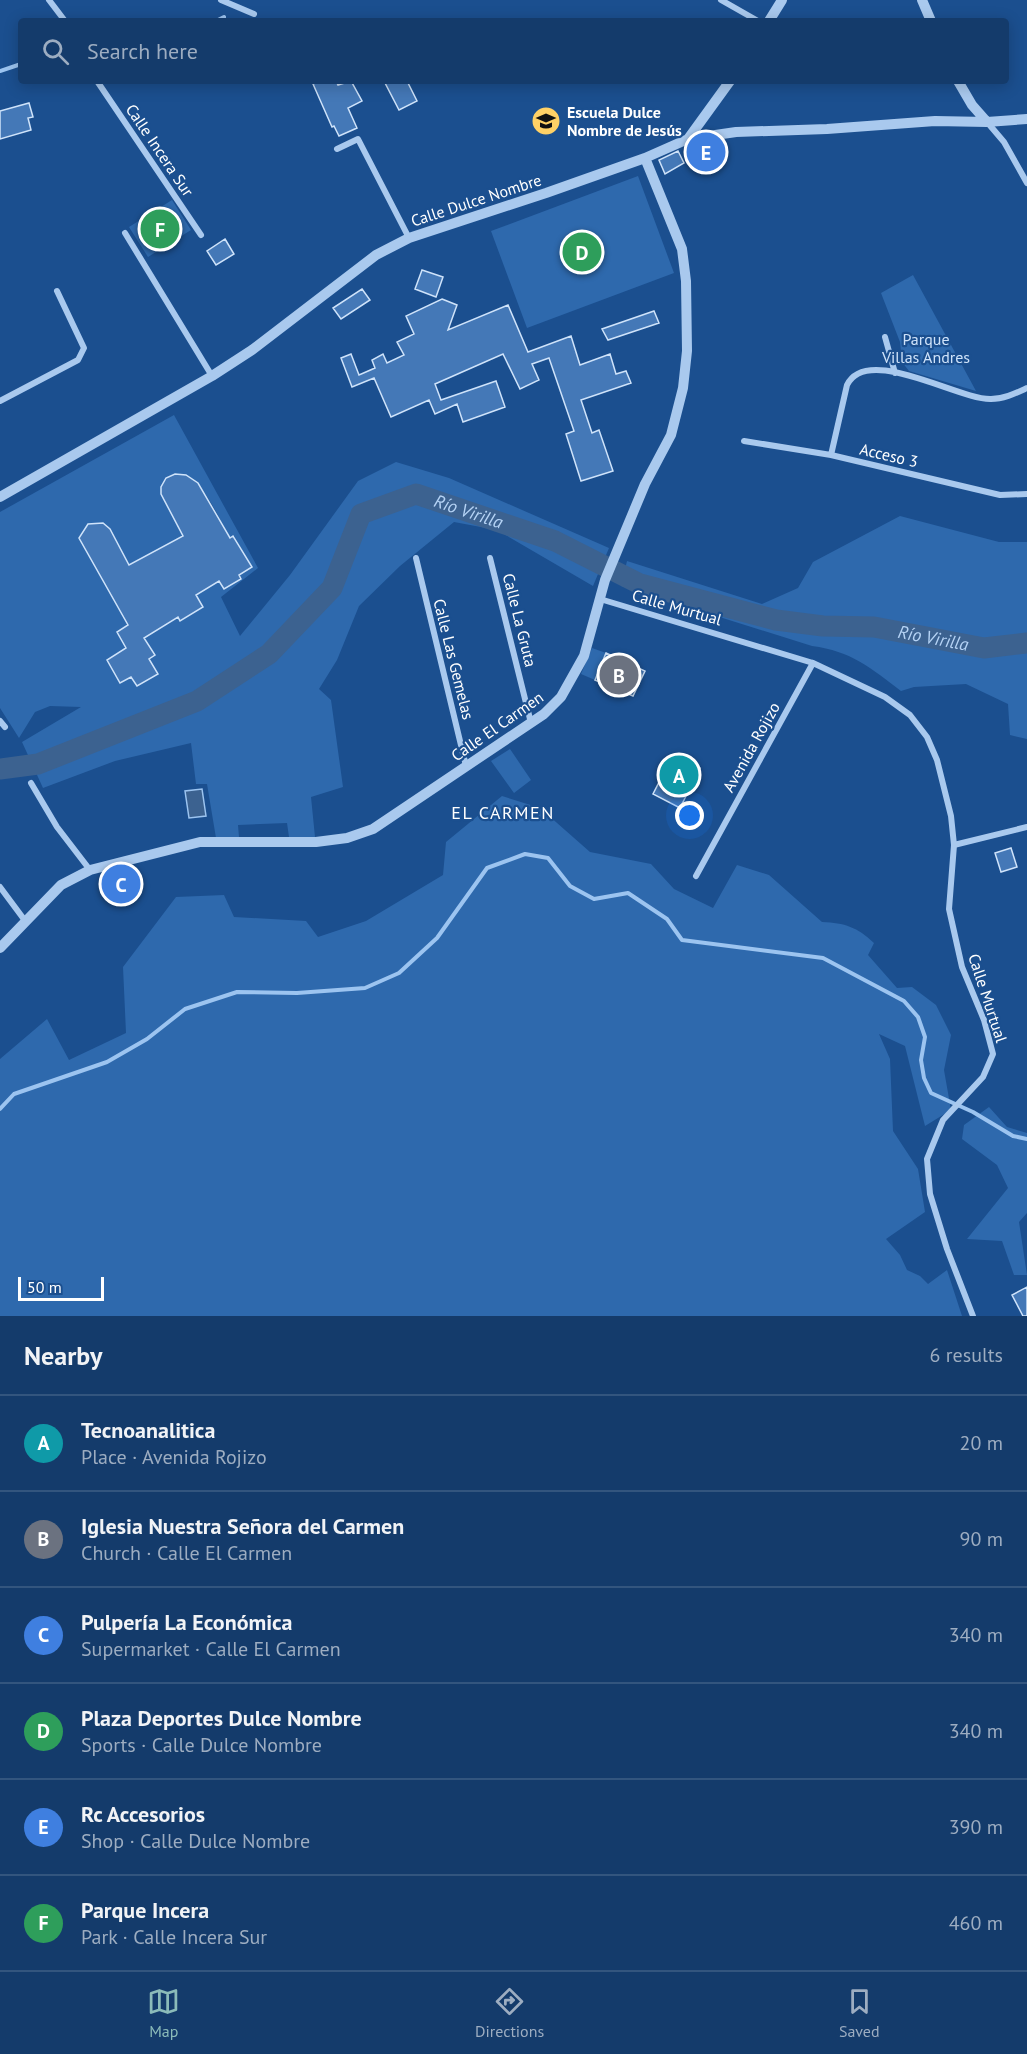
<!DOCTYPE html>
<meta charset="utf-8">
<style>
body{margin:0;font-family:"PT Sans",sans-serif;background:#214673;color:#f1f3f6}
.scale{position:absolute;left:18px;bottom:15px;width:86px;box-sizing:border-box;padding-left:6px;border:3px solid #fff;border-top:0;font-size:16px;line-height:21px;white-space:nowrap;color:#fff;-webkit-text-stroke:4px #1b4f8f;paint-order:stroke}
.you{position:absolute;left:690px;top:816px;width:21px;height:21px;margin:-15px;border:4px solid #fff;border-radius:50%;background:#1a73e8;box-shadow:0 0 0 9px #1a73e833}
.badge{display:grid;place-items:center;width:39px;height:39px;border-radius:50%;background:#8bbbb9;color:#fff;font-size:20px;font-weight:700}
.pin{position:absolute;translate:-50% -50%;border:3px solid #fff;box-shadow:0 2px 6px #0006}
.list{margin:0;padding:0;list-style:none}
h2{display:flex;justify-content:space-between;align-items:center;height:78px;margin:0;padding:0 24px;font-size:26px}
h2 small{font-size:20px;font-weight:400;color:#9dadc1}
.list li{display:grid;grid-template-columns:39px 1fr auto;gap:18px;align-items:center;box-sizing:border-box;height:96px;padding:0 24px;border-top:2px solid #33557e}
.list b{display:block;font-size:22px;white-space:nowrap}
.list p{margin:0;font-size:20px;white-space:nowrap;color:#9dadc1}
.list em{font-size:20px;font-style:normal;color:#9dadc1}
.icon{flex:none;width:33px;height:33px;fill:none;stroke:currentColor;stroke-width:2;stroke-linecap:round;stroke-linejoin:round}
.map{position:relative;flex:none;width:1027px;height:1316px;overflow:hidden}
.search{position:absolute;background:#143b6b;box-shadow:0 3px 15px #0003;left:18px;right:18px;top:18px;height:66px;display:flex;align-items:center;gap:15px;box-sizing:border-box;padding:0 21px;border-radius:6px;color:#9dadc1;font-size:22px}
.sheet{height:654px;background:#143b6b}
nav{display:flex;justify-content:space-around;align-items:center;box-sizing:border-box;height:84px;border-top:2px solid #33557e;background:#143b6b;font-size:16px;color:#9dadc1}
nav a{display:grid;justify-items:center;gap:3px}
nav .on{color:#8bbbb9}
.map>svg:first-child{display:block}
.green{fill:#2e69ad;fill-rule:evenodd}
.water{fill:#3c6290;stroke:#9cc4f0;stroke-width:1.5}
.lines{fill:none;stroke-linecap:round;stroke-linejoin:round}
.stream{stroke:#9cc4f0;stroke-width:4}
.river{stroke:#3c6290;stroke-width:21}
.building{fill:#4478b7;stroke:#cfe3fa;stroke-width:1.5}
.minor{stroke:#a9c9ee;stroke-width:6}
.tertiary{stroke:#a9c9ee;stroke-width:10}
.labels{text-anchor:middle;stroke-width:4.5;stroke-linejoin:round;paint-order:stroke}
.poi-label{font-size:16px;font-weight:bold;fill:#fff;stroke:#1b4f8f;text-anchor:start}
.street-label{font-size:16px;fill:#fff;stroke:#1b4f8f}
.park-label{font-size:16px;fill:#cfe3fa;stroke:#1b4f8f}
.water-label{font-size:18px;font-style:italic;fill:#b5d3f5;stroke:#1b4f8f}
.neighbourhood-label{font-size:18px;letter-spacing:1.5px;fill:#fff;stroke:#1b4f8f}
</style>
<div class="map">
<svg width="1027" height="1316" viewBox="0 0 1027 1316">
<rect width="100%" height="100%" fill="#1b4f8f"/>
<path class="green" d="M638,176L674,273L527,328L491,231Z
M172,200L191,230L148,257L129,227Z
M913,275L976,391L909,371L902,362L900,342L881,293Z
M174,415L258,568L221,597L240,636L290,575L358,481L396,462L449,478L609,548L593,586L497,530L454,522L400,566L359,606L337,660L319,689L331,700L343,787L311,797L315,837H289L287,823L238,825L239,837L216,838L207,784H196L191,743L115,761L43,788L22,742L81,707L50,706L35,712L19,738L0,708V512ZM175,474C204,476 216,515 230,538L234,536L252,567L239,575L241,579L224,589L219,581L206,589L189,584L203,607L180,621L163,591L150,598L165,625L144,638L154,655L149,659L158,674L137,686L131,677L120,683L107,660L126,648L117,632L128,625L79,538L88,524L103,523L110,529L129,565L183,536L161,494C160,483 165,478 175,474Z
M900,516L999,542H1027V739L1010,735L1008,704L966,684L914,687L901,691C871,668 851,651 812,646L621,586L627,561L762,604L798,588L813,562Z
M592,648L606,653L595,680L581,674Z
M510,749L531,780L514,793L491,761Z
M502,796L540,808L590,852L651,864L674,889L713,908L737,865L769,875L822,922C845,923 857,927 874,943L868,955L897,988L912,987L936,1005L951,1035L944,1070L951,1110L925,1126L905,1046L879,1034L890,1059L893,1131L918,1169L925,1212L886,1239L900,1255L907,1270L920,1276L928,1284L947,1270L962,1316H0V1059L47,1019L69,1060L126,1033L123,967L176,897L224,895L234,917L306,921L318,937L366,921L443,875L446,842Z
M989,1107L1007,1127L1027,1133V1213L1019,1222L1027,1275H1014L1002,1241L967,1239L1008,1188L997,1165L962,1139L964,1125Z"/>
<path class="water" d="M202,789L206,816L189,818L185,791Z"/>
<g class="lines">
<path class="stream" d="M216,21L224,17
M0,71L21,64
M0,1109L14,1094L107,1062L147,1039L185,1009L237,992L297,993L365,988L399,973L437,938L487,868L525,854L548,858L570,886L594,899L628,893L667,919L682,940L823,958L904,1001L918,1017L925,1037L921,1060L924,1078L931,1093L973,1112L1013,1136L1027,1139"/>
<path class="river" id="s1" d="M0,769L38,764L197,701L269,654L332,588L361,514L416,494L555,541L640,584L776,620L823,626L874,627L984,648L1027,643"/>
</g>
<path class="building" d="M320,81H336L338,85L351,81L362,101L348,108L357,128L339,136L334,126L332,127L313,84Z
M384,81H407L417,101L399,110Z
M29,103L33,117L28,118L31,130L0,139V111Z
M678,151L684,163L665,174L659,160Z
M225,239L234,254L216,265L207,251Z
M422,270L443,277L436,297L415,289Z
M362,289L370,300L341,319L333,308Z
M442,299L457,305L448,330L508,305L528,352L571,336L580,365L610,354L616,374L626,371L631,383L581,400L592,433L599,430L613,471L581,481L566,434L574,431L549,358L532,364L539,380L520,389L503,354L435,384L441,400L496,381L505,407L463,422L457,404L435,414L429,400L391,417L374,378L352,387L341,358L351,354L359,375L375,368L372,360L383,354L387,363L404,355L397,342L414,334L406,316Z
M654,311L659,323L608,340L602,329Z
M175,474L186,475L198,483L230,538L233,536L252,567L239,575L241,579L224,589L219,581L196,595L203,607L180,621L178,617L144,638L155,655L149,659L158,674L137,686L131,677L120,683L107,660L126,648L117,632L128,625L79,538L88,524L103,523L110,529L129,565L183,536L161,494V487L166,478Z
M606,653L645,671L633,696L595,680Z
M673,755L700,768L680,808L653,794Z
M1011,848L1017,867L1001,872L995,853Z
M129,868V898L112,901L113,872Z
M1027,1287V1316H1023L1012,1295Z"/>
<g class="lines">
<path class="minor" d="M49,0L65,21
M221,0L254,14
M721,0L758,21
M97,81L201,235
M987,122L1004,142L1027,183
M337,149L358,139L409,238
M125,233L212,376
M885,337L895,373
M0,401L78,360L84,348L57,291
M744,441L831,455L1000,495L1027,494
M831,455L847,385C867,344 958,400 991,399C1004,399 1016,393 1027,388
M416,558L466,766
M490,558L531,723
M600,599L813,663L885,697L910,715L927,737L937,760L951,816L954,845L949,909L962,967L984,1020L993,1054L983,1077L943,1120L927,1159L930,1194L947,1249L973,1316
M0,721L5,727
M31,783L57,827L90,870
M954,845L1027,827
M696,876L813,663
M0,887L26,922"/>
<path class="tertiary" d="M922,0L931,21
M769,21L782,0
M958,81L972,105L987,122
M688,139L730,81
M0,497L212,376L252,350L376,255L409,238L546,193L645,158L688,139L736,132L827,129L935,121L987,122L1027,119
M0,948L61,885L90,870L200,842H316L347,838L373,829L544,714L561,697L584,656L605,580L645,484L671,435L683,388L687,351L686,281L682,249L645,158"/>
</g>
<defs>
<g id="school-disc" transform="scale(1.5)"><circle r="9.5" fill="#ffd166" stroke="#1b4f8f"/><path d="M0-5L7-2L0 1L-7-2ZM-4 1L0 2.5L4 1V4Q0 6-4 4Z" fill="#111"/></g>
</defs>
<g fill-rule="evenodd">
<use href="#school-disc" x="546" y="121"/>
</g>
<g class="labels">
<g class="poi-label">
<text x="567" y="118">Escuela Dulce<tspan x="567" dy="18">Nombre de Jesús</tspan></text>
</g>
<g class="street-label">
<text transform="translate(160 150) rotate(56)" y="6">Calle Incera Sur</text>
<text transform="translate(476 200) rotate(-18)" y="6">Calle Dulce Nombre</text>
<text transform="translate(889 455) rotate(13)" y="6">Acceso 3</text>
<text transform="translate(677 607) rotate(16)" y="6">Calle Murtual</text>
<text transform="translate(520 620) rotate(76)" y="6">Calle La Gruta</text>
<text transform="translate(454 659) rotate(76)" y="6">Calle Las Gemelas</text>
<text transform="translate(497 726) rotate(-35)" y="6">Calle El Carmen</text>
<text transform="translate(751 747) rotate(-61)" y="6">Avenida Rojizo</text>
<text transform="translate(988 998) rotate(72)" y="6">Calle Murtual</text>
</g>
<g class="park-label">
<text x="926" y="345">Parque<tspan x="926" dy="18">Villas Andres</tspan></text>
</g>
<g class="water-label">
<text dy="6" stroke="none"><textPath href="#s1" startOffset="580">Río Virilla</textPath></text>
<text dy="6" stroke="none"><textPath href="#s1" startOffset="1066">Río Virilla</textPath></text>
</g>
<g class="neighbourhood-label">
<text x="503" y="819">EL CARMEN</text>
</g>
</g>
</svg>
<div class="scale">50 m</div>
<div class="you"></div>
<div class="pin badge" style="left:679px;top:775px;background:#0f9aa8">A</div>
<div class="pin badge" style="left:619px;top:675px;background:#6b7280">B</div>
<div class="pin badge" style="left:121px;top:884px;background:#3f7fe0">C</div>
<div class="pin badge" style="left:582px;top:252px;background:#2e9e5b">D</div>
<div class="pin badge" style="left:706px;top:152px;background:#3f7fe0">E</div>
<div class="pin badge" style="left:160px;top:229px;background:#2e9e5b">F</div>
<div class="search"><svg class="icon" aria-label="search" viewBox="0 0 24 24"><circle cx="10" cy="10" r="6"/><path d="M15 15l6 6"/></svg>Search here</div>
</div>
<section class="sheet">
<h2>Nearby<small>6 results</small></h2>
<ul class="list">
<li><span class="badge" style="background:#0f9aa8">A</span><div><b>Tecnoanalitica</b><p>Place · Avenida Rojizo</p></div><em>20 m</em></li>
<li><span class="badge" style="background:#6b7280">B</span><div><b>Iglesia Nuestra Señora del Carmen</b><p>Church · Calle El Carmen</p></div><em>90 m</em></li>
<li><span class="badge" style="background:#3f7fe0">C</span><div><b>Pulpería La Económica</b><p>Supermarket · Calle El Carmen</p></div><em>340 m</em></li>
<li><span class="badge" style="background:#2e9e5b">D</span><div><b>Plaza Deportes Dulce Nombre</b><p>Sports · Calle Dulce Nombre</p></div><em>340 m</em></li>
<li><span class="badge" style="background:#3f7fe0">E</span><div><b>Rc Accesorios</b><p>Shop · Calle Dulce Nombre</p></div><em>390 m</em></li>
<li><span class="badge" style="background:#2e9e5b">F</span><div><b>Parque Incera</b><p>Park · Calle Incera Sur</p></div><em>460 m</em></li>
</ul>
</section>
<nav>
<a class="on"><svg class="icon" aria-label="map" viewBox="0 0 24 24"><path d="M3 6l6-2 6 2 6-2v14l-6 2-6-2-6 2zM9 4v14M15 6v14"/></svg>Map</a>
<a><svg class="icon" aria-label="directions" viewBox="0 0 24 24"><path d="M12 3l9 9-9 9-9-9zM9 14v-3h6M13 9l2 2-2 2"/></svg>Directions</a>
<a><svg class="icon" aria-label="saved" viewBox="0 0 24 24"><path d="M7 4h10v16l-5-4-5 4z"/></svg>Saved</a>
</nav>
